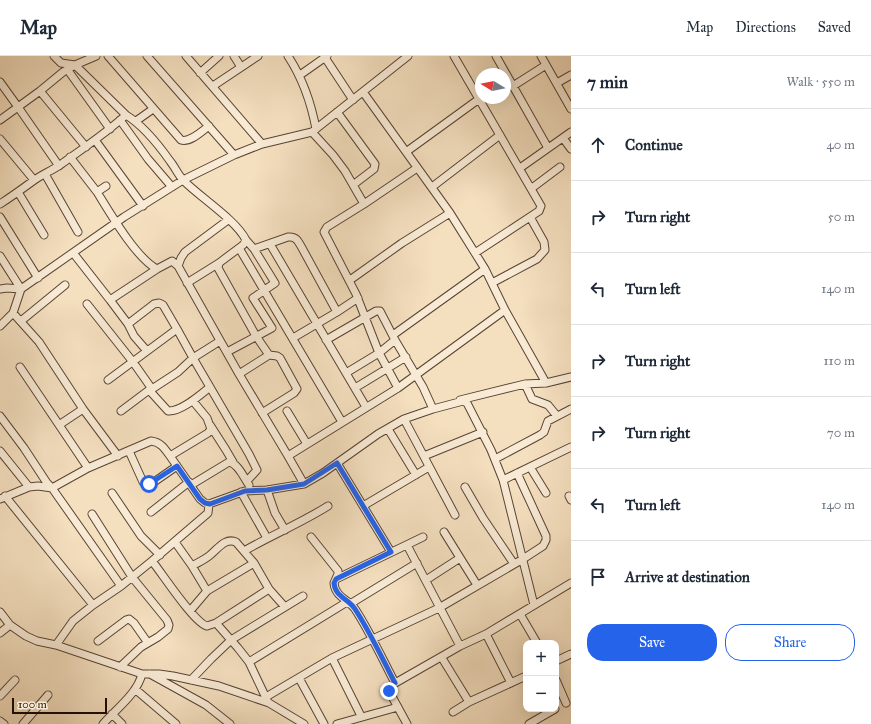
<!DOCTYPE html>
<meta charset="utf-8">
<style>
body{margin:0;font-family:"IM FELL Great Primer",serif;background:#f2f2f3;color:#1f2937}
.controls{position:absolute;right:12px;bottom:12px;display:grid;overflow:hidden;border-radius:8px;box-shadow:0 4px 16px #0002}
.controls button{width:36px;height:36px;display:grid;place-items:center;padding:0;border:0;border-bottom:1px solid #e0e1e3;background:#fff;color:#1f2937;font:20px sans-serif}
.compass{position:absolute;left:475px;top:12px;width:36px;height:36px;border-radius:50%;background:#fff;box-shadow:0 4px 16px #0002;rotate:280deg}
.scale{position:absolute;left:12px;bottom:10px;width:95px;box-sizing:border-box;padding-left:4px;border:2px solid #241104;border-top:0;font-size:11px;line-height:14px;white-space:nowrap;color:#241104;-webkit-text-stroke:3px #f8ead5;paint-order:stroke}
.stop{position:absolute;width:12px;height:12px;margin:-9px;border:3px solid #2563eb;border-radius:50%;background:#fff}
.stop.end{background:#2563eb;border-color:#fff;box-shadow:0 1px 4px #0008}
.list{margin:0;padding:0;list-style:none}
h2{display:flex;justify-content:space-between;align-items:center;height:52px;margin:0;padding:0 16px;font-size:17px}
h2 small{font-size:13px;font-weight:400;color:#747a83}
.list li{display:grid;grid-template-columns:26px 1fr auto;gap:12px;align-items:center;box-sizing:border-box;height:72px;padding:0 16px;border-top:1px solid #e0e1e3}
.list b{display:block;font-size:15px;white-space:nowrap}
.list em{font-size:13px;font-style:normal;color:#747a83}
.actions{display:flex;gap:8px;padding:12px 16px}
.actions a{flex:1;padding:9px 0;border:1px solid #2563eb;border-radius:16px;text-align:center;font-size:14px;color:#2563eb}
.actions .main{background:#2563eb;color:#fff}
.icon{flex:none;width:22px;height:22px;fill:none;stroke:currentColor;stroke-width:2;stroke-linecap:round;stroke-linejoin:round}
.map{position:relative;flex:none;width:571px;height:668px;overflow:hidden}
header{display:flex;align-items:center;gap:24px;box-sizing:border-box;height:56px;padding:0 20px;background:#fff;border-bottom:1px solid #e0e1e3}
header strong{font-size:19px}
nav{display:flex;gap:22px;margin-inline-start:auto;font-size:14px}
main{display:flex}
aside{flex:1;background:#fff}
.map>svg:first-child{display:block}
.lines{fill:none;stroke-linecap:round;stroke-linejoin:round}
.minor-casing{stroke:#584433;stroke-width:9}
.minor{stroke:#f8ead5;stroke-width:7}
.route{stroke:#2563eb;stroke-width:5}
</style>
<header>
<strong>Map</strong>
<nav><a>Map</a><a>Directions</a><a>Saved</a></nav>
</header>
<main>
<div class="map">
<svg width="571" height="668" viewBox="0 0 571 668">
<rect width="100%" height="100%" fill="#f4dfbf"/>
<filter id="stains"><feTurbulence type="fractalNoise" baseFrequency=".005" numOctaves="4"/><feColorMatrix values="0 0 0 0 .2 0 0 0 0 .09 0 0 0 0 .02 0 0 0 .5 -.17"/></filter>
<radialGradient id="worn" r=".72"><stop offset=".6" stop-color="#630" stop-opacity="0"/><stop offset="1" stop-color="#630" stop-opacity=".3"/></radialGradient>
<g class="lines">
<g class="minor-casing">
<path id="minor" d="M54,0L61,7L75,9L96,0
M108,0L181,84C190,87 202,75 209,70
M147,0L234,99
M186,0L262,88
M234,0L241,11
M288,0C303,23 311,46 316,73
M324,0L353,44
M454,0L541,150L539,155L475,197
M496,0L548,92
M541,0L571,53
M67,13L110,73
M200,17L219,0
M300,19L327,0
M0,26L18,51L0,64
M557,27L571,19
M213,30L258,0
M513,30L546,9
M40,35L18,51L59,110
M363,36L450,157L485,213L505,254L546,327
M337,56L375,108L374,113L353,129
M126,59C144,70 158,88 170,105C175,111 178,119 184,125C201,142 236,164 246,184L243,189L219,207L218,212L256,280L269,299L239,318
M120,64L148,103L172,131
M136,65L153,53
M312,76L333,99L345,115L364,148
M563,82L571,93
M0,83L34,124
M95,84L143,150
M406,96L479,43
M70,101L97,136
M520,112L571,76
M45,118L78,176
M106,130L97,136C110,157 136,202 157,213L172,205L178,210L239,318L288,400L398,332L505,254
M432,131L500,79
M532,132L560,111
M18,136L44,179
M0,148C11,141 22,133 33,125C41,119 51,115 60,109C82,93 105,78 126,59L75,9L63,16L40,35L86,91
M0,161L38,222
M270,188L366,351
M239,192L342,366
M254,193L288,181C296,180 298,185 302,192L337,256
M74,198L110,244L157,213
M0,200L21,233
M178,210L181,202L185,196L228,164
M350,224L402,187L450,157
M187,227L219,207
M492,227L537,203L545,194L544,186L530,161
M0,233L7,232L21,233
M110,244L128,268L134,280L147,295
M87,248L133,306L152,333L149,334L168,355C181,356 200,339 210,331
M13,257L39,286L83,353L118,400
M21,265L65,229
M128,268L154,248L159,247L163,249L177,273
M0,270L13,257L21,233L124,161L183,124L234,99L262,88L312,76L408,0
M393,279L485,213
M293,282L337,256L358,242
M326,284L376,255H380L395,284L423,331L433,353
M227,296L272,272L253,242L275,227L254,193L246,184
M20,311L88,412
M346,317L379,297L395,284
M108,324L177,273L193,302L220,285
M525,328L532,343L548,349L557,360
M355,332L406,301
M398,332L379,297L356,238L324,176L327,171L364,148L417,112
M152,333L178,316L193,302L249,398L257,414L247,425
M460,344L525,328L546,327L571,321
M193,345L207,362L211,373L208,377L170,400L200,443L205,447L209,448L245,435L267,434L275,457L285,474
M121,355L149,334
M287,355L307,388
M262,357L294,337L297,333L280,302L277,300L269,299
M0,360L24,392L47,427L52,432L121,530
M404,363L455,459
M59,369L83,353
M210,369L226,394L233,406
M388,373L416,419
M0,395L29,431
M129,395L143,426L145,428L154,426L177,410
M288,400L304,428
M424,400L483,376
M495,403L540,379L544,376L548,365L571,353
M337,407L391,496
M530,411L546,437
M503,424L571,391
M191,429L229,406C238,407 244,422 249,429
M465,431L483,462L514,508
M267,434L304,428L323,417L378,378L404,363L433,353L463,345L467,347L491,394L503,424L534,549
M241,436L267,482
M112,437L141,480L160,499
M5,440L93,549
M569,440L571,444
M0,443L29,431L38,430L52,432L88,412L151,385C161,386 165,393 170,400
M363,450L429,411
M151,456L189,426
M92,458L132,521L167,564L169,569L168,573L158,581L141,591L120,611
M444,476L477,529
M311,481L338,515V518L334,527C335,541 348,543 355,553C370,576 382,602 395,627
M175,486L192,510L207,535
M407,489L460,590
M244,495C272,479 301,467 328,450
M152,505L208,457L209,448
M192,510C197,507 204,504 209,500C217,494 225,481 236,486L254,507L269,533L285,551
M336,523L423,481
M426,524L460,502
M350,548L417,507
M190,555L207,535L254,507
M0,556L10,569L26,580L37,585L56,589L142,618H159L173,620L219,630L269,647L304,668
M520,558L537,587
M216,567L269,533
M0,577L10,569
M486,578L511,627
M98,585L126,564L129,563L134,567L148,587
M56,589L73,565L93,549L121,530L152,505C162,517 194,567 207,570L216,567L238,592L249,606L267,644
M332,602L361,660
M442,602L469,646L526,620
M556,605L571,598
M249,606L347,546
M150,618L206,649L230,668
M299,622L324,668
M191,624L211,603L231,584L303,540
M556,624L566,647
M135,633L176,668
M0,640L15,624
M266,641L332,602L439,552L523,503L543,490L546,484V480L517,417
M453,656L469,646
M112,658L122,668
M0,665L4,668
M23,668L48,639
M103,668C116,653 137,638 142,618
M337,668L398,651
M407,668L389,635L390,630L460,590L486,578L571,527
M529,668L555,653"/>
</g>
<use href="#minor" class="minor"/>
</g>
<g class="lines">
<path class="route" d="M149,428L177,410L200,443L205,447L210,448L245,435L267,434L304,428L337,407L391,496L336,523L334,527C335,541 348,542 355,553C370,576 382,602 395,627L390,630L389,635"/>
</g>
<rect width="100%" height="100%" filter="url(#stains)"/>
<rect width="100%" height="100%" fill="url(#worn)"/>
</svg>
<div class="controls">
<button>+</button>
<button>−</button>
</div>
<svg class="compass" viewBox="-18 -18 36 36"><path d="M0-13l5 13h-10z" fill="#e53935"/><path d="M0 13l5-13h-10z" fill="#747a83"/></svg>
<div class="scale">100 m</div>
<div class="stop" style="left:149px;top:428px"></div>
<div class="stop end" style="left:389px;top:635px"></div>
</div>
<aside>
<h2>7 min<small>Walk · 550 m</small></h2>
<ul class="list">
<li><svg class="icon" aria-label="ahead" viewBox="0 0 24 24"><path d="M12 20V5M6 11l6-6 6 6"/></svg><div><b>Continue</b></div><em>40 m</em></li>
<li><svg class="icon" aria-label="right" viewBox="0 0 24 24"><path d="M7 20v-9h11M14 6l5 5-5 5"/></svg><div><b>Turn right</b></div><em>50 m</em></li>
<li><svg class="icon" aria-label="left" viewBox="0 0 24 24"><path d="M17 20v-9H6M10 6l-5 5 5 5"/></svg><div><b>Turn left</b></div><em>140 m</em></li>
<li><svg class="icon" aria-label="right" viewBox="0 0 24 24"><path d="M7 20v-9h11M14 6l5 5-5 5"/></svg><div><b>Turn right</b></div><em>110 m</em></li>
<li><svg class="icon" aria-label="right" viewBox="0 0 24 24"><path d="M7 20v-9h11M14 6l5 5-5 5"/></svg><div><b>Turn right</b></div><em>70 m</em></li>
<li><svg class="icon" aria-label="left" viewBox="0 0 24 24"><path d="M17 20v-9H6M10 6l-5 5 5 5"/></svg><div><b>Turn left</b></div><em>140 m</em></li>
<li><svg class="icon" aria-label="arrive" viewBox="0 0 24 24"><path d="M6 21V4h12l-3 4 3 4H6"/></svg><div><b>Arrive at destination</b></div></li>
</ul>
<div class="actions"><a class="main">Save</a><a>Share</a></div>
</aside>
</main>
